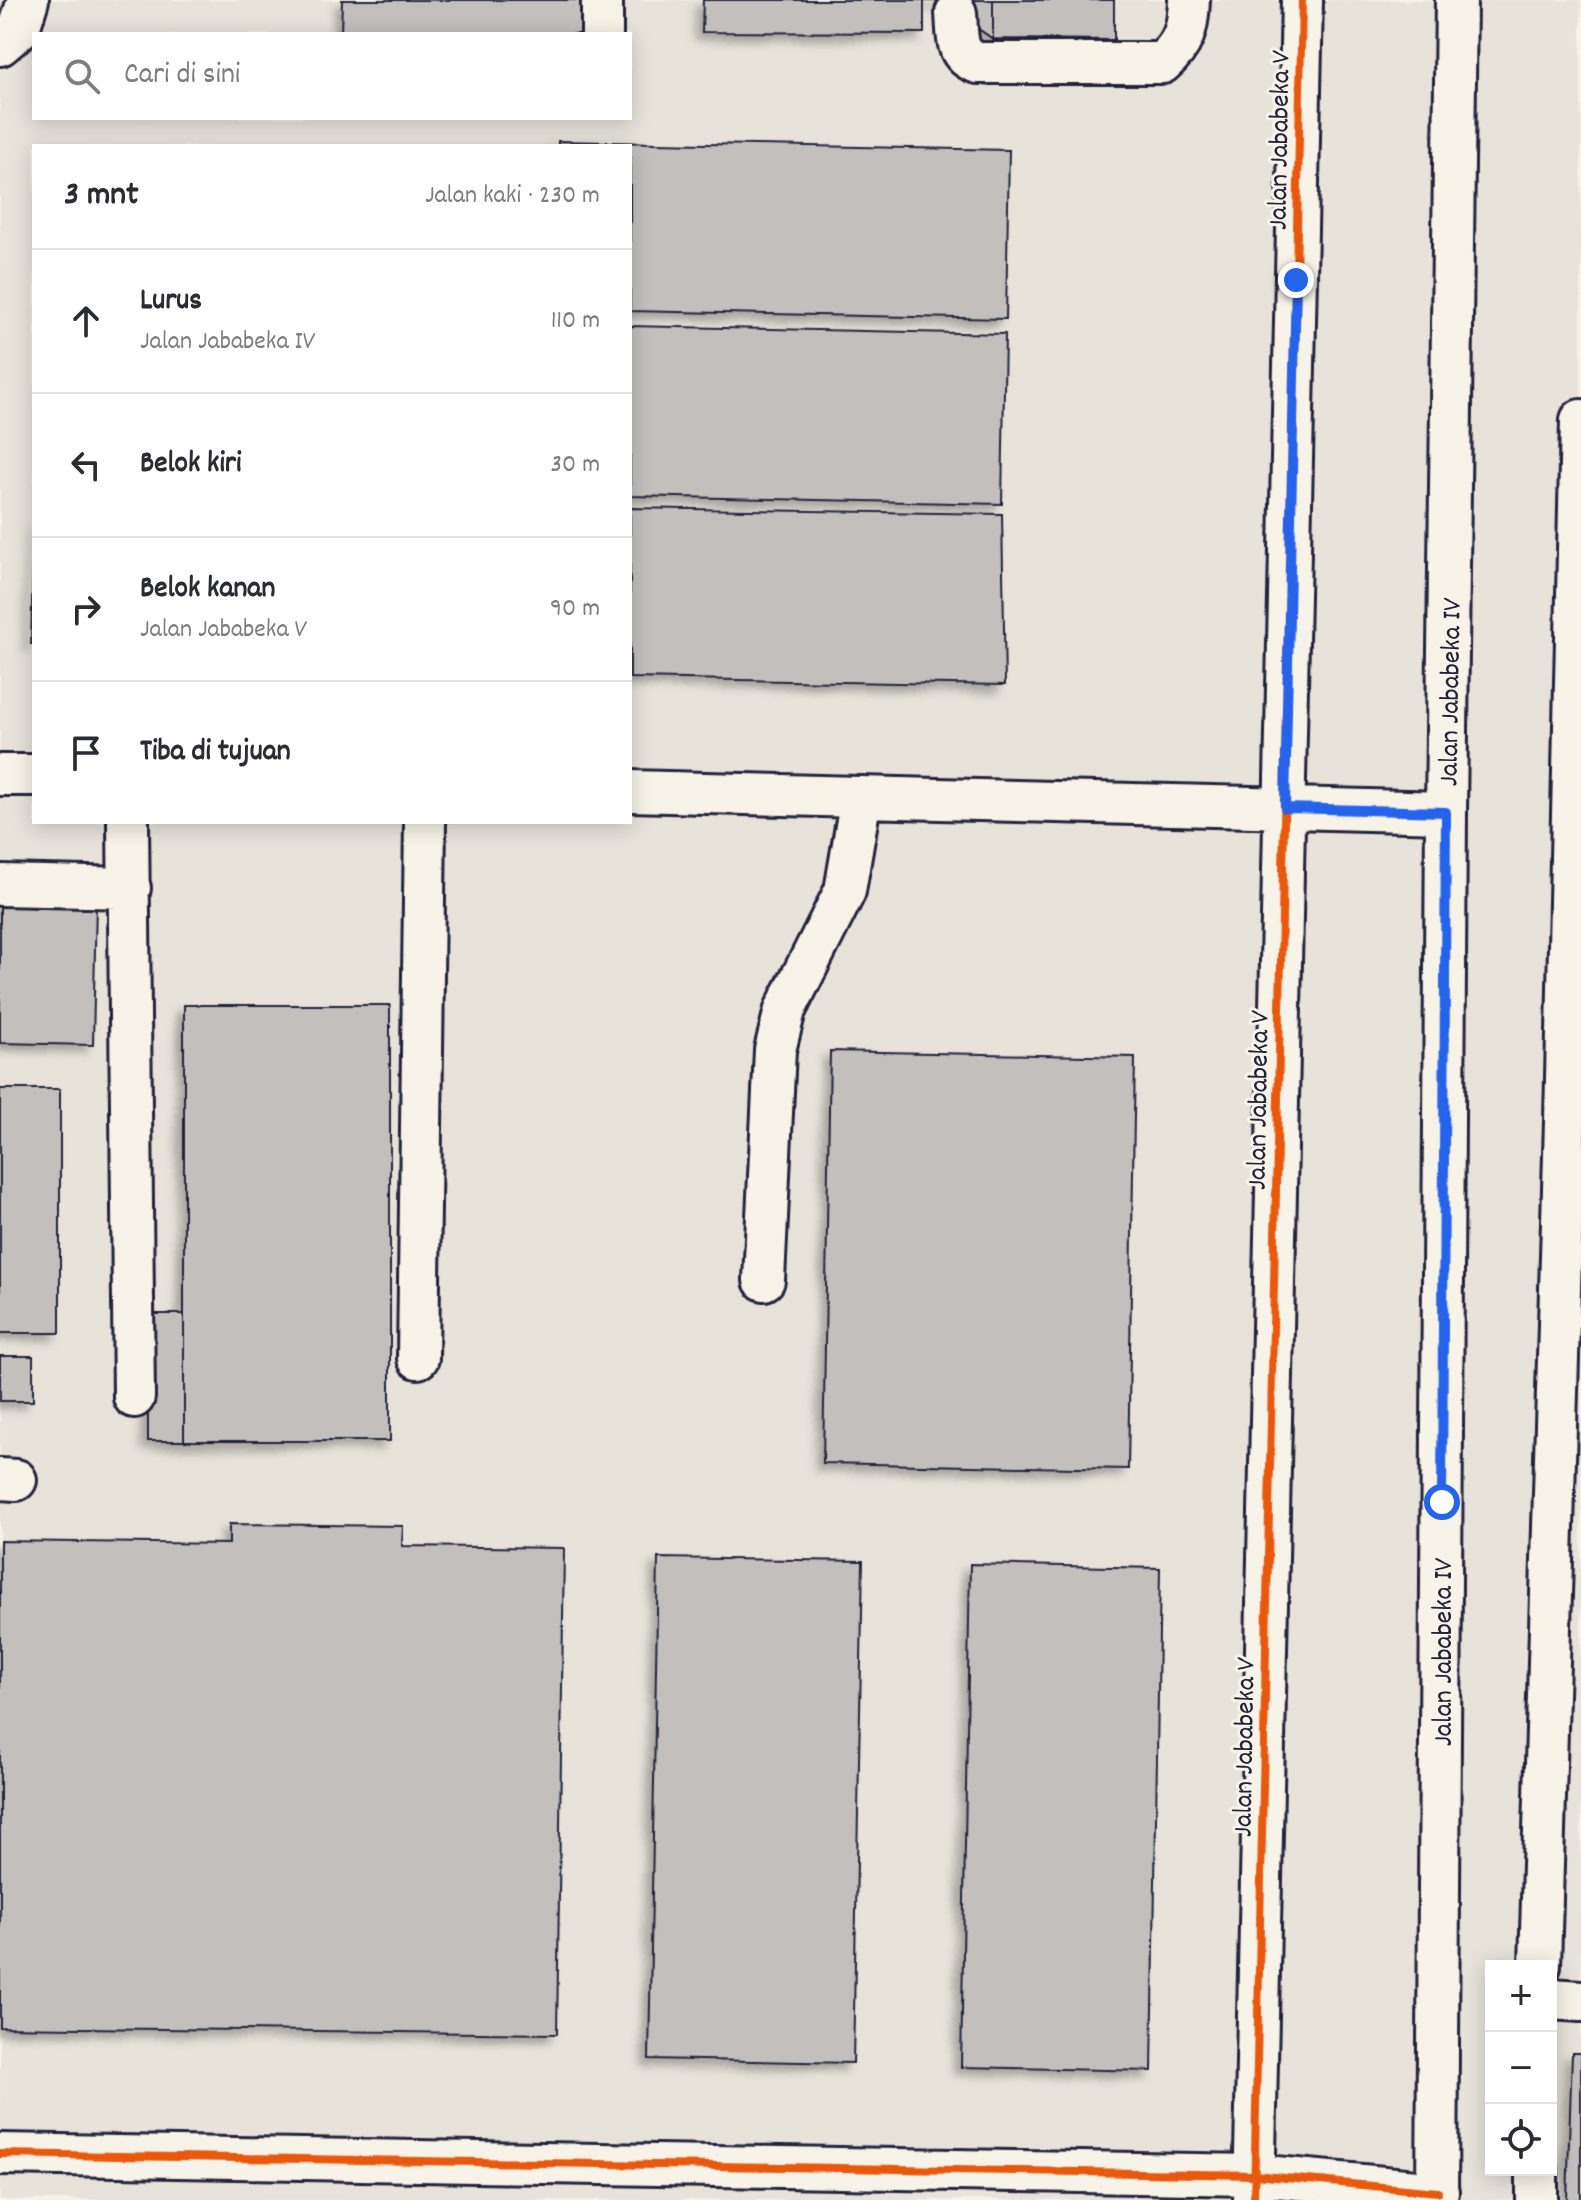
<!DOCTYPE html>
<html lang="id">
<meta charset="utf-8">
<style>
body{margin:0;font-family:Dekko,sans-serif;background:#f7f7f7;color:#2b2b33}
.controls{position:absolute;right:24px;bottom:24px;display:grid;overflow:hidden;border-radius:0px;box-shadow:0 4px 20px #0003}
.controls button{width:72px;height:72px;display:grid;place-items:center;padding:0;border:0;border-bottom:2px solid #e1e1e2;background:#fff;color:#2b2b33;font:40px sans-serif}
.stop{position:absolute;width:24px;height:24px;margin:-18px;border:6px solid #2563eb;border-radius:50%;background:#fff}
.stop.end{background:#2563eb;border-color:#fff;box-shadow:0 2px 8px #0008}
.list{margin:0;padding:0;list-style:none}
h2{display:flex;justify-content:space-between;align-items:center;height:104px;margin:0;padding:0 32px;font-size:34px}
h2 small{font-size:26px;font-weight:400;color:#7c7c81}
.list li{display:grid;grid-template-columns:52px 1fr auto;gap:24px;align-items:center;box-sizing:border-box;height:144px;padding:0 32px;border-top:2px solid #e1e1e2}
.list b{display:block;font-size:30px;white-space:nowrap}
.list p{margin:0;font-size:26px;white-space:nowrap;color:#7c7c81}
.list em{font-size:26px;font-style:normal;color:#7c7c81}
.icon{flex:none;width:44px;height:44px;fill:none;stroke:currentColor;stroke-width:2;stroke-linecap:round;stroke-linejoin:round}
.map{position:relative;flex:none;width:1581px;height:2200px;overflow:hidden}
.search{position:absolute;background:#fff;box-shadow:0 4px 20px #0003;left:32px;top:32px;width:600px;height:88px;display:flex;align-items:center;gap:20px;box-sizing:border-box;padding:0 28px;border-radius:0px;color:#7c7c81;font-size:30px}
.panel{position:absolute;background:#fff;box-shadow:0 4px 20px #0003;left:32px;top:144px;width:600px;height:680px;border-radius:0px}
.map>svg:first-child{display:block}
.built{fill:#e7e3db;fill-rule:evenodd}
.building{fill:#c2bfbd;stroke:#22223b;stroke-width:2;filter:url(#shadow)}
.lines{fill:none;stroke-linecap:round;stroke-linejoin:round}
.minor-casing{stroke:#22223b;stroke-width:46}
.minor{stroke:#f7f3e8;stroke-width:40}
.cycleway-casing{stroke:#f7f3e8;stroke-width:13}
.cycleway{stroke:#e8590c;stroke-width:8}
.route{stroke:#2563eb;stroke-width:10}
.labels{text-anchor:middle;stroke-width:6;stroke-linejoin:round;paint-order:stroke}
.street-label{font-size:28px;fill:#22223b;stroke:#f7f3e8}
</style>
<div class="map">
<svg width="1581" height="2200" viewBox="0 0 1581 2200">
<defs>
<filter id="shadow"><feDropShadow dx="-7" dy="7" stdDeviation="4" flood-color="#0004"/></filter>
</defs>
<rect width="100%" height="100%" fill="#f7f3e8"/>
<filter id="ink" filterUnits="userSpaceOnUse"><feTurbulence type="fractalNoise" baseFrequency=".0125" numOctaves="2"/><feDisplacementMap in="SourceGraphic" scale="16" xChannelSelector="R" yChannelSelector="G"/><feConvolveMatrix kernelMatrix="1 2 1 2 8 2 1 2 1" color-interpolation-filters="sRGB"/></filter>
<g filter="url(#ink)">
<path class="built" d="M0,0H1581V2200H0ZM34,34H630V118H34ZM34,146H630V822H34ZM1491,1966H1551V2170H1491Z"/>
<path class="building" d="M342,0H581V34H341Z
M703,0H993V39L938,1H924V33L702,32Z
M993,0H1114V40L993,39Z
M558,141L1009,150L1006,319L630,311V146H558Z
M630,326L1005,334L1002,504L630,496Z
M630,508L1002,514L1005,685L630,678Z
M34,521V644H31Z
M0,898L96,900L93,1045L0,1043Z
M184,1005H390V1441H184Z
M830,1051L1135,1057L1128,1469L823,1463Z
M0,1089H60V1333H0Z
M148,1314H184V1441H148Z
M0,1356H33V1401H0Z
M229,1524L403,1526L402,1546L564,1548L557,2034L0,2027V1541L229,1544Z
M658,1558L863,1561L853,2063L649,2059Z
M970,1564L1160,1568L1152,2071L961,2067Z
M1572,2053H1581V2200H1567Z"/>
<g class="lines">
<g class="minor-casing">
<path id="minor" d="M602,0V34
M956,13C958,36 954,55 978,63H1162C1184,44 1188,29 1189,0
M0,45L19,29L28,0
M0,775H34
M630,791L1446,812
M128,822L134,1397
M0,885L130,888
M764,1280L775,1050L785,1010L845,891L861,797
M418,1358L425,822
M0,1479L16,1480
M1540,1966L1565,1121L1581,420
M1551,1999L1581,2001
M0,2154L1254,2175L1438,2192
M1254,2200L1302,0
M1437,2200L1446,812L1456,0
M1537,2200V2170"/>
</g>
<use href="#minor" class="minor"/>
<g class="cycleway-casing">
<path id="cycleway" d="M0,2154L1254,2175L1438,2192
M1254,2200L1302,0"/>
</g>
<use href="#cycleway" class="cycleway"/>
</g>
</g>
<g class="lines" filter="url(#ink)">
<path class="route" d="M1296,280L1285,808L1446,812L1442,1502"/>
</g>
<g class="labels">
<g class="street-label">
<text transform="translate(1277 140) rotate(-89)" y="10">Jalan Jababeka V</text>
<text transform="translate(1448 692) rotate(-89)" y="10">Jalan Jababeka IV</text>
<text transform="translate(1256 1100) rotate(-89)" y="10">Jalan Jababeka V</text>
<text transform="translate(1441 1652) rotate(-90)" y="10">Jalan Jababeka IV</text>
<text transform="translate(1242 1747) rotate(-89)" y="10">Jalan Jababeka V</text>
</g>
</g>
</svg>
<div class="controls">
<button>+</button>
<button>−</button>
<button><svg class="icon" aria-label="locate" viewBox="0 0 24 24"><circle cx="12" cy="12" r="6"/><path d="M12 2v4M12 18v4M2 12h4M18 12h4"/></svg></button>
</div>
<div class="stop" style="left:1442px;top:1502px"></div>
<div class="stop end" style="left:1296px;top:280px"></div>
<div class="search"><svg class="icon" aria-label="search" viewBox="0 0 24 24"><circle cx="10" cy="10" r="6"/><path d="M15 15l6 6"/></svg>Cari di sini</div>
<section class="panel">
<h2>3 mnt<small>Jalan kaki · 230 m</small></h2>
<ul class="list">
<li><svg class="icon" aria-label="ahead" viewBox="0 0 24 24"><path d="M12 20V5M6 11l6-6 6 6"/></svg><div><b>Lurus</b><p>Jalan Jababeka IV</p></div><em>110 m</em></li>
<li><svg class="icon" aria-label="left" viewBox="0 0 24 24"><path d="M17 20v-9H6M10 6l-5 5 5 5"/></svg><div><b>Belok kiri</b></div><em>30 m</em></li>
<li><svg class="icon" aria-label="right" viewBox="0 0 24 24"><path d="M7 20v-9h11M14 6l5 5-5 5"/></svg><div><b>Belok kanan</b><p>Jalan Jababeka V</p></div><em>90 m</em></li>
<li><svg class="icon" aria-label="arrive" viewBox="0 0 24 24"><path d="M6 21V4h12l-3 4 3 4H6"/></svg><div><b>Tiba di tujuan</b></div></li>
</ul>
</section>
</div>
